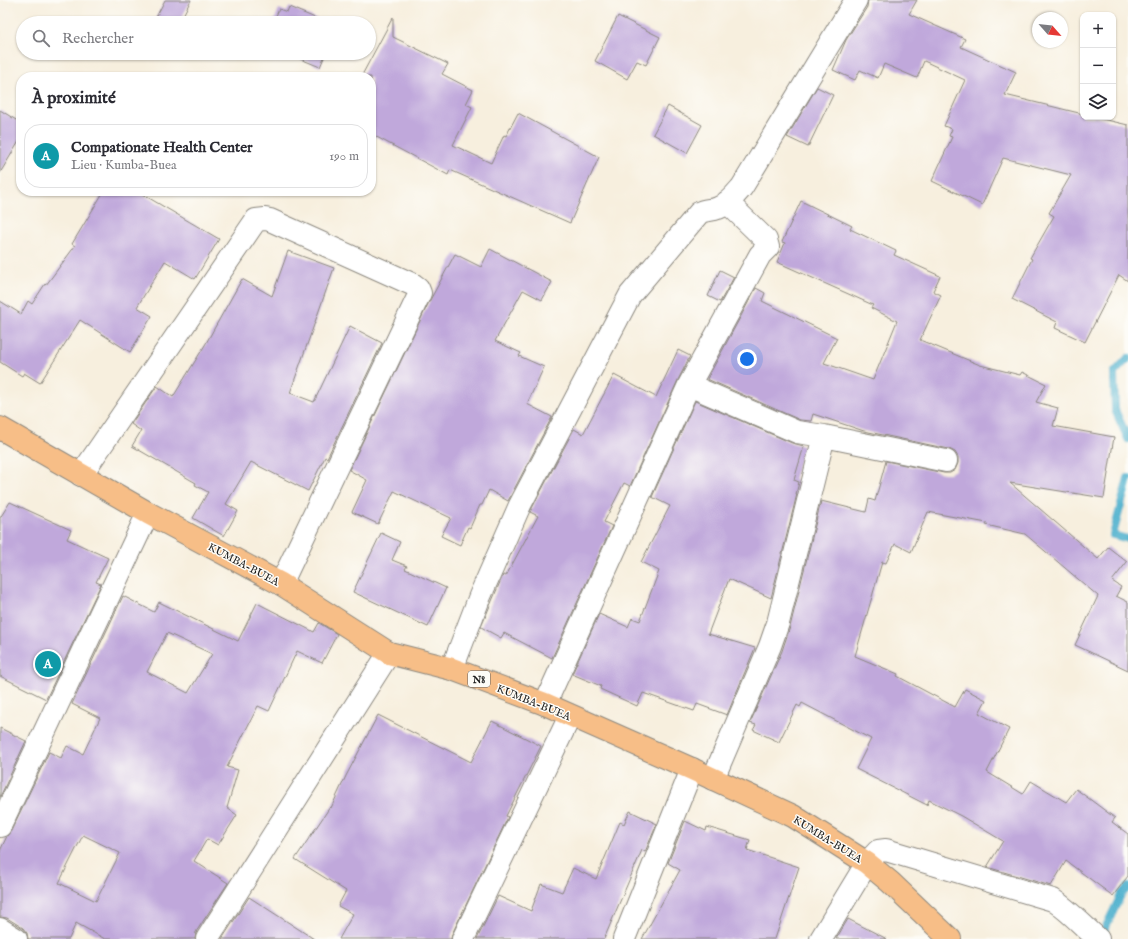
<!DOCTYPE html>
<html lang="fr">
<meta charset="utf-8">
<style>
body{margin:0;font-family:"IM FELL English",serif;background:#f2f2f3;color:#2b2b33}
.controls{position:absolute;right:12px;top:12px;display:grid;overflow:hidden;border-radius:8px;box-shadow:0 1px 3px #0004}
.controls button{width:36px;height:36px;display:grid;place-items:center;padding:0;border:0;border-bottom:1px solid #e1e1e2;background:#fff;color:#2b2b33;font:20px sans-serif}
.compass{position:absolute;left:1032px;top:12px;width:36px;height:36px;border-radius:50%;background:#fff;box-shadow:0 1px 3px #0004;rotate:117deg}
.you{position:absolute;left:747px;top:359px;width:14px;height:14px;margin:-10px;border:3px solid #fff;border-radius:50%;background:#1a73e8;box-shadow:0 0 0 6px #1a73e833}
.badge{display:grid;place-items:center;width:26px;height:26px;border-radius:50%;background:#7c3aed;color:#fff;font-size:13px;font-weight:700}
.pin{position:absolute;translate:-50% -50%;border:2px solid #fff;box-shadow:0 1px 4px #0006}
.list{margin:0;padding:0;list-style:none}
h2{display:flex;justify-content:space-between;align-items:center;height:52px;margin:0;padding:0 16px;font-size:17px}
h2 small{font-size:13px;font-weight:400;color:#7c7c81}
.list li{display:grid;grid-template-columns:26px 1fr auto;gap:12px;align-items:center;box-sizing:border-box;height:64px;margin:0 8px 8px;padding:0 8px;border:1px solid #e1e1e2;border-radius:16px}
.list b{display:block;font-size:15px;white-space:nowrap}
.list p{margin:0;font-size:13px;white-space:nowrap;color:#7c7c81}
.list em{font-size:13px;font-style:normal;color:#7c7c81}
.icon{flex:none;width:22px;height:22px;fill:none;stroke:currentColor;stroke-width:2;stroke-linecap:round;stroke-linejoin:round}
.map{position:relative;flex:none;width:1128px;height:939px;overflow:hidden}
.search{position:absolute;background:#fff;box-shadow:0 1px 3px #0004;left:16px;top:16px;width:360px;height:44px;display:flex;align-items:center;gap:10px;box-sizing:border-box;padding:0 14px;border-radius:22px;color:#7c7c81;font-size:15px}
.panel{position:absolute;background:#fff;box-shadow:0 1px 3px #0004;left:16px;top:72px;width:360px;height:124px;border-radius:16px}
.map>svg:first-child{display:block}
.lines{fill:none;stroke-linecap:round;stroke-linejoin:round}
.stream{stroke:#4eb0cd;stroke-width:8}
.building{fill:#c0a8db;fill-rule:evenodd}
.street-casing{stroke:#8a867d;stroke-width:24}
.highway-casing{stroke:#8a867d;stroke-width:24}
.street{stroke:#fff;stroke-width:22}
.highway{stroke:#f7be87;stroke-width:22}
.labels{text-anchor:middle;stroke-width:3;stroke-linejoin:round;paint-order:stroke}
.shield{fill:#fdfcf7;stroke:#605f5e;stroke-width:1}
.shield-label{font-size:10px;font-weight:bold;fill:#1c1c1c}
.street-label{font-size:11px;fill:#1c1c1c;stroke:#fdfcf7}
</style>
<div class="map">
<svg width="1128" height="939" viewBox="0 0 1128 939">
<rect width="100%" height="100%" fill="#fdfcf7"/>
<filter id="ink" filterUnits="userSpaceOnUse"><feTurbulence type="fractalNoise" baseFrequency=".025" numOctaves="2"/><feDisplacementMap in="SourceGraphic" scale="8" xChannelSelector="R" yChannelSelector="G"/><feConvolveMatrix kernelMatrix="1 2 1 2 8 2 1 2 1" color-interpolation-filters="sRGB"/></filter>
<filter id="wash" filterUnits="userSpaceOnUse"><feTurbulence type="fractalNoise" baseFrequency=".012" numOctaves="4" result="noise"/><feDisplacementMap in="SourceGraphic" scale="16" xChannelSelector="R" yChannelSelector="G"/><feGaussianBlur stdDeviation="0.9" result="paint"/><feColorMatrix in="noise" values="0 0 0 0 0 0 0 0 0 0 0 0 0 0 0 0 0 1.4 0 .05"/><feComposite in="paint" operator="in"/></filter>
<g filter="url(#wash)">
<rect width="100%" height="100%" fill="#f7efde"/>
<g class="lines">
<path class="stream" d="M1128,358L1114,373L1115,410L1128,439
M1128,478L1113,535L1128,539
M1100,939L1121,895L1128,887"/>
</g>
<g id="blocks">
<path class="building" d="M165,0H191L179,23H153Z
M868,0H917L909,14L965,39L961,47L1016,72L1005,95L1083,114V117H1094L1128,125V281L1119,275L1085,342L1055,328L1057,322L1012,299L1032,259L1030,258L1054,216L1049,213L1071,175L1003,158L982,205L932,181L952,137L949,136L952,129L944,126L965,80L924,61L917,78L884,64L878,78L860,70L855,80L833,70L846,40L867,7Z
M289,7L327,23H273L279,9L287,12Z
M618,16L660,37L646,65L637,61L627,79L595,61Z
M393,17V37L448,64L442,74L473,90L466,104L472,107L453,145L491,163L504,135L506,136L518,113L599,157L570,223L450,170L448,175L371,134V77H361Z
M286,53H326L320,67Z
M817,87L833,95L808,147L787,137Z
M668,106L702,125L687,153L653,134Z
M0,110L21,123V138L0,173Z
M104,191H137L219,239L195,279L165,261L137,307L152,316L130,352L80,320L40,383L24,373L22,376L0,362V301L21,314L28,301L32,304L45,284L46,285L75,246L72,244Z
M801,201L852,226L850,229L896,251L894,255L940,276L933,291L941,295L920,340L980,365L1020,375L1022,372L1046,384L1036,402L1058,408L1053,426L1114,437L1104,498L1010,483L1098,559L1108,547L1127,562L1112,581L1121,587L1116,596L1128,602V670L1075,645L1098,596L1025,534L986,525L987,523L928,512L911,552L895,544L886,563L882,562L855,656L898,674L897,676L955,707L965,689L986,700L979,713L1009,729L987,772L1023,794L1031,781L1066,802L1076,789L1115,818L1112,822L1128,834V876L1113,896L1066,861L1051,886L987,867L1003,841L961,816L929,800L927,805L856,769L871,739L802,703L800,707L797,705L779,742L753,730L756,725L750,723L782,651L790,627L821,501L866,512L869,499L875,501L886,461L944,473H950L955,470L958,463V457L955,452L949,449L864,431L813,414L811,421L800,420L707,379L756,288L765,293L762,301L837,338L824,363L873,380L897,321L871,308L873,305L777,262L785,243L782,242Z
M490,249L552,282L542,300L523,290L495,341L521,353L519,356L544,367L527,404L552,417L508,501L489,490L482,505H480L470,528L468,527L460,545L441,536L451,518L394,491L378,524L352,512L367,480L349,470L429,302L455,254L481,267Z
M288,251L334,268L290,393L314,402L350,326L382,343L327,458L325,457L308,491L251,462L226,504L238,511L224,536L193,518L208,492L195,485L196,483L132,446L141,431L131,424L157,386L173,397L205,345L242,279L272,296Z
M720,270L734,277L720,302L708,296Z
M678,350L690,356L678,380L630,486L624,483L604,522L612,526L552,658L504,633L501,638L481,627L503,575L506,576L538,516L530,512L531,510L574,429L583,434L614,375L656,397Z
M695,401L792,443L804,446L794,480L799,482L796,494H797L771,598L729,579L708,634L755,648L727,715L697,704L694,711L643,693L637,706L600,689L601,686L572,674L599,614L628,627L632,618L640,621L659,571L641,562L670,506L652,497Z
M10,502L71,530L67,539L108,558L96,582L101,584L46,699L0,676V518Z
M381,533L400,542L392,560L407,566L405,569L446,588L428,627L353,592Z
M123,596L154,612L159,602L238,641L257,603L314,632L319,623L337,634L322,663L297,651L269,711L258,706L227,767L238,770L227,808L237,815L218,845L207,839L194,861L228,883L196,932L195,939H105L76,923L69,939H28L27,933L23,928L7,918L0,917V851L7,836L11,831L49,752L61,758L67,746L83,754L100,718L72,704ZM167,633L212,654L188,693L147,672ZM83,835L120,853L96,901L59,883Z
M378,715L471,762L492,721L541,746L506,816L508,817L452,934L451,939H339L353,914L338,906L346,891L295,859L330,807L331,808L346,776Z
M0,728L26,741L0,797Z
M630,811L657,824L645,852L642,850L604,939H477L498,896L531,911L541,884L562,892L573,868L596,879L620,822L624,824Z
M685,821L706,831L707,827L750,840L747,850L799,867L775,939H642L680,870L668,863Z
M249,897L314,939H222Z
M848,919L887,939H836Z"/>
</g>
</g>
<g filter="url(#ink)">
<use href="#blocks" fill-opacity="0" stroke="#8a867d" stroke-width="1"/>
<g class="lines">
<g class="street-casing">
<path id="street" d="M689,385L797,432L824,436L946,461
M81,475L256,220L265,219L270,220L414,285L418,288L420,293L281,584
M452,669L480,596L520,505L630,295L699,213C705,209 711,211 718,208C727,205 735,195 742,187L856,0
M545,704L689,385L760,255L768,247L766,240L727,202
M713,779L770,646L778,623L824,436
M0,826L148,513
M0,929L16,939
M207,939L389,653
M463,939L570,716
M624,939L692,769
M821,939L867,863L878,851L886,850L1053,900C1070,911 1083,926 1098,939"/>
</g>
<g class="highway-casing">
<path id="highway" d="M0,428L148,513L281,584L389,653L452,669L545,704L692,769L793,816L867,863L890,882L950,939"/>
</g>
<use href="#street" class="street"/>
<use href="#highway" class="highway"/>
</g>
</g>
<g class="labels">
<rect class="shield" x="468" y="671" width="22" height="16" rx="3"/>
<g class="shield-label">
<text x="479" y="683">N8</text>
</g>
<g class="street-label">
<text transform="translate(244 564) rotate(28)" y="4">KUMBA-BUEA</text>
<text transform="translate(534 702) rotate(22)" y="4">KUMBA-BUEA</text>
<text transform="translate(828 839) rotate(32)" y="4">KUMBA-BUEA</text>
</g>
</g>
</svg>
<div class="controls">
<button>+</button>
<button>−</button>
<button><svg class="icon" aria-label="layers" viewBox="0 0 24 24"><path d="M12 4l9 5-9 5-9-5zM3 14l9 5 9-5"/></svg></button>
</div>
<svg class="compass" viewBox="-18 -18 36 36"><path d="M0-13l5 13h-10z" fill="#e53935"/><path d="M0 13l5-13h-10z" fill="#7c7c81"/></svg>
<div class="you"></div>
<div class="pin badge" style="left:48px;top:664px;background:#0f9aa8">A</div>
<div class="search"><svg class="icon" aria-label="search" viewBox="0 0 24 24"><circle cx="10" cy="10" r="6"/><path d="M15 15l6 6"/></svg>Rechercher</div>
<section class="panel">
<h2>À proximité<small></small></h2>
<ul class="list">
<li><span class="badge" style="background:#0f9aa8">A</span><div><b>Compationate Health Center</b><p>Lieu · Kumba-Buea</p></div><em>190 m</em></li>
</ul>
</section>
</div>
